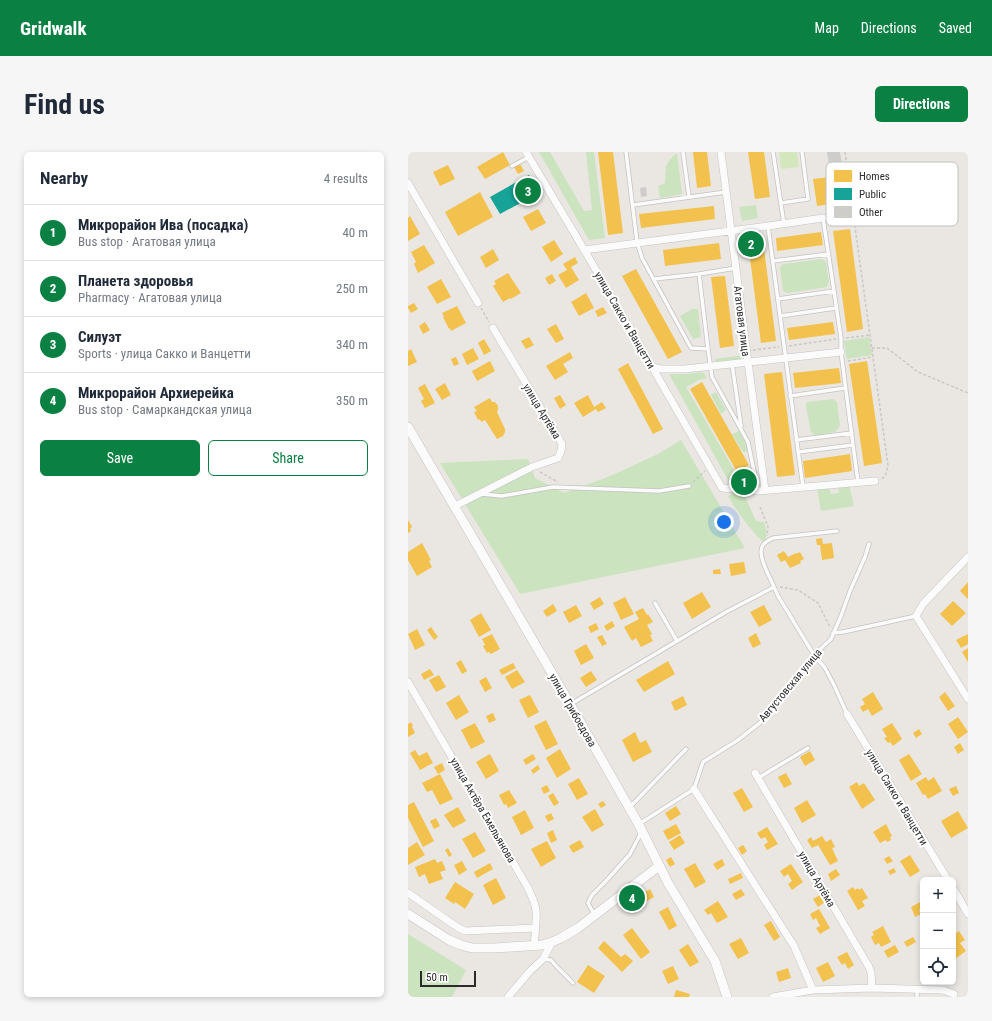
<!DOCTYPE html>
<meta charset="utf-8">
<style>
body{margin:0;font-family:"Roboto Condensed",sans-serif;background:#f6f6f7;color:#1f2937}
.controls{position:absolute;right:12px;bottom:12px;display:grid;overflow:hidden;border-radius:6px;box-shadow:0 2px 6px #0003}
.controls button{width:36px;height:36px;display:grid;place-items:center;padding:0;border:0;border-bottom:1px solid #e0e1e3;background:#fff;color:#1f2937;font:20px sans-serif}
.scale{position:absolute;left:12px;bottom:10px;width:56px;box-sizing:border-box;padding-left:4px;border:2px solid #2c2c2c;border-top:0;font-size:11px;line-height:14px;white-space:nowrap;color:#2c2c2c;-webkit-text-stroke:3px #fff;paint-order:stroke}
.you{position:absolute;left:316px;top:370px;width:14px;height:14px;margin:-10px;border:3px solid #fff;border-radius:50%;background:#1a73e8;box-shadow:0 0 0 6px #1a73e833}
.badge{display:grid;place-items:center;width:26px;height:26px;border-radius:50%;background:#0b8043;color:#fff;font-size:13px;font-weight:700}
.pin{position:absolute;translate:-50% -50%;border:2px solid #fff;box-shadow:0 1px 4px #0006}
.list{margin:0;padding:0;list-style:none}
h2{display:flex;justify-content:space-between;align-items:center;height:52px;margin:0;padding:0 16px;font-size:17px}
h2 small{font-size:13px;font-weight:400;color:#747a83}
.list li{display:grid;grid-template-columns:26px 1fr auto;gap:12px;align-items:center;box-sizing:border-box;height:56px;padding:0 16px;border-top:1px solid #e0e1e3}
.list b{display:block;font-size:15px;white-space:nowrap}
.list p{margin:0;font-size:13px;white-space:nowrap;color:#747a83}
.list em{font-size:13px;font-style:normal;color:#747a83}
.actions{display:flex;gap:8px;padding:12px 16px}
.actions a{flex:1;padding:9px 0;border:1px solid #0b8043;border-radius:6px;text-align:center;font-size:14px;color:#0b8043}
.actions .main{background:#0b8043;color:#fff}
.icon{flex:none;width:22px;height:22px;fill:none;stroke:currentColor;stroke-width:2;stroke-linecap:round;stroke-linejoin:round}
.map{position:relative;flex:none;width:560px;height:845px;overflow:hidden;border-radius:6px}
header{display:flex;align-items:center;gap:24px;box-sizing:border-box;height:56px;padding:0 20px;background:#0b8043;color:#fff}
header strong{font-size:19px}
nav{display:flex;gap:22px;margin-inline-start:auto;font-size:14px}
.intro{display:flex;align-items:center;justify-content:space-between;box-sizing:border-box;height:96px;padding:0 24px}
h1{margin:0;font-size:28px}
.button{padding:10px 18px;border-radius:6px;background:#0b8043;color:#fff;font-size:14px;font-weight:700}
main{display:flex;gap:24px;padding:0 24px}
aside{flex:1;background:#fff;border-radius:6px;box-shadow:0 2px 6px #0003}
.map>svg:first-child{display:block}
.green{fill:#cbe3be}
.pitch{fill:#d3e6bc}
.homes{fill:#f2c14e}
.public{fill:#17a398}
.building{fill:#cfcdca}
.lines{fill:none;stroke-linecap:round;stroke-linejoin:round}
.lane-casing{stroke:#c4c3c2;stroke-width:5}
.street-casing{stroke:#c4c3c2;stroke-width:8}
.secondary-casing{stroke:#c4c3c2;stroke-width:10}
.path{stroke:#c8c8c7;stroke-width:1.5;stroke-dasharray:3 2;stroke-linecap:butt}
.lane{stroke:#fcfbfb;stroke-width:3.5}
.street{stroke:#fcfbfb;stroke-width:7}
.secondary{stroke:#fcfbfb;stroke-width:9}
.labels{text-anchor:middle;stroke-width:4;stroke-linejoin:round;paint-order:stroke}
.street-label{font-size:11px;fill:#2c2c2c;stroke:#fff}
.key{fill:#fff;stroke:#c0c0c0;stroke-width:1}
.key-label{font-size:11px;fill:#2c2c2c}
</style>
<header>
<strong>Gridwalk</strong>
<nav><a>Map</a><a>Directions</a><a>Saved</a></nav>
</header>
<div class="intro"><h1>Find us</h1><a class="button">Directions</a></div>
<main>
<aside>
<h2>Nearby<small>4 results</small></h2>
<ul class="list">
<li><span class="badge">1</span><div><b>Микрорайон Ива (посадка)</b><p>Bus stop · Агатовая улица</p></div><em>40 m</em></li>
<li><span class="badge">2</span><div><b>Планета здоровья</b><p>Pharmacy · Агатовая улица</p></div><em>250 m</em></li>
<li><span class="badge">3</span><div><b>Силуэт</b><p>Sports · улица Сакко и Ванцетти</p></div><em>340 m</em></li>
<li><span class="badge">4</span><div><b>Микрорайон Архиерейка</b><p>Bus stop · Самаркандская улица</p></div><em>350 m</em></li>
</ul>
<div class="actions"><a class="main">Save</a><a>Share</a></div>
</aside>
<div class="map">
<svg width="560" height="845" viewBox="0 0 560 845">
<rect width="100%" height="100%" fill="#eae7e3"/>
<path class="green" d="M131,0H142L176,59L184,58L178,0H186L197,86L181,88Z
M269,1L274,42L252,46L250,34L257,31C258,15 256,12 269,1Z
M348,53L350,66L334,69L331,55Z
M414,107L417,109L418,111L421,130L419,135L380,141L376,140L375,138L372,117V115L375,112Z
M284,157H290L293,185L285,187L272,164Z
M461,185L464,203L439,207L436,189Z
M336,203L334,207L310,210L307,209V207Z
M295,220L299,226L291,228L278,235L325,316L330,324L345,315L346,319L323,333L261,222H280Z
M308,240L318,258L313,262L303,243Z
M425,247L429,250L432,274L427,280L407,284L403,280L398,254L399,250Z
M331,279L339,294V299L335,300L324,282Z
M273,288L337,396L112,442L32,311L120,307L127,326L156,341L200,325L250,302Z
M441,333L446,354L413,359L409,337L421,336L423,342L431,341L430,334Z
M327,340H335L348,369L356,370C358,376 361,386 355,390C341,376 329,360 320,344Z
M0,782L58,818L44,845H0Z"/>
<path class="pitch" d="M371,0H389L391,15L373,17Z"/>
<path class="homes" d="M95,0L102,13L77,27L69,15Z
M190,0H205L215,81L200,83Z
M285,0H299L303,34L289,36Z
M340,0H356L362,45L347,47Z
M112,12L116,19L110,22L106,15Z
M40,13L47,27L32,34L25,20Z
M431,24L435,50L409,54L405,27Z
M72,40L85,65L50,84L37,60Z
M306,54L307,67L233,76L231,62Z
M130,57L138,71L123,79L115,65Z
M2,64L12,82L0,89V66Z
M442,77L455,177L439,180L425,79Z
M413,80L415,93L369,99L368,86Z
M146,88L155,102L143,110L134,95Z
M355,89L368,189L353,191L340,91Z
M311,91L313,107L257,114L255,98Z
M16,93L27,111L10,121L6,112L8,110L3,100Z
M85,97L91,108L78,116L72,105Z
M167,105L170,111L163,115L171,128L158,136L150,123L159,118L155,112Z
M228,117L274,200L260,207L214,124Z
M100,121L113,141L103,147L102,146L95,150L85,134L88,132L86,129Z
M144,122L148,129L141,133L137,126Z
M317,124L326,194L312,196L303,125Z
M33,127L43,145L29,152L19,135Z
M178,141L186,156L171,164L163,150Z
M6,151L10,157L3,161L0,156V154Z
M49,154L58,171L43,179L42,176L41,177L35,165H36L34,161Z
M195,155L199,161L190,165L187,159Z
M17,170L22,178L15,182L11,174Z
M425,170L427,182L381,188L379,176Z
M148,172L156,187L148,191L139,177Z
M121,185L126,193L118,197L113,189Z
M76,187L83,199L76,203L70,191Z
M65,196L71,207L59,213L54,202Z
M3,197L9,210L0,214V199Z
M162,200L165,206L155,212L160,220L147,228L138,214Z
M48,205L51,212L46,214L43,207Z
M82,209L87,219L69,229L64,219Z
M459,209L474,311L456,314L441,212Z
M220,211L255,277L245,282L210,217Z
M431,216L433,231L387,236L385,221Z
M374,220L387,323L369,325L356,222Z
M294,230L341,313L329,320L282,237Z
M37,231L43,243L34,248L27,237Z
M17,232L27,251L17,256L13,249L16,247L10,236Z
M152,243L158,253L152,257L146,246Z
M180,243L186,255L194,250L198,256L190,260L188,257L175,265L166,251Z
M82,246L84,250H87L90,254V258L89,260L97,277V280L95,284L89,287L77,268L73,270L72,267L70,268L66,260L69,259L66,255Z
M442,302L444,319L397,326L395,309Z
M0,368L4,375L2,377L3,379L0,381Z
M414,386L415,392L424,391L426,406L414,408L412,393H409L408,387Z
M14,391L23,408L21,409L24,415L9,424L0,408V400Z
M376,399L380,405L388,401V402L392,400L396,407L392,409L393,411L382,416L377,408L373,410L369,403Z
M336,410L338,421L323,424L321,412Z
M312,417L313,422H305V418Z
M560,430V447L552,439Z
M294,440L303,455L284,467L275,451Z
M192,445L196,452L186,458L182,451Z
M217,445L226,462L213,468L205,451Z
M545,449L558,461L544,474L532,462Z
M145,452L149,459L139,465L135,459Z
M168,453L174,464L161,471L155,460Z
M356,453L364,468L351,475L342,460Z
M235,456L239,463L240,462L245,470L239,473L244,482L242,483L245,489L233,495L228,486L224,489L216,475L231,467L227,460Z
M73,461L83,478L71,485L62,468Z
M204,469L207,474L199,479L196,474Z
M188,471L191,477L183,481L180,475Z
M23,475L30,485L26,488L19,478Z
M9,477L17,493L7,498L0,482Z
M348,481L353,492L345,496L340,486Z
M84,482L92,497L83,502L81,500L79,501L75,494L77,493L74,487Z
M560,482V492L553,496L548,488Z
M194,483L199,492L194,494L189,485Z
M178,492L186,506L173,513L166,499Z
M560,496V510L554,500Z
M53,508L59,519L54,522L48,511Z
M260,509L267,522L236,540L228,528Z
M105,511L108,516L94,523L91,518Z
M22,517L26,523L16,528L13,522Z
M109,518L117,530L104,537L97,525Z
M183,519L189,528L178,535L172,526Z
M31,523L38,535L28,540L21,528Z
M78,525L84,536L77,540L71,529Z
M465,540L475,557L464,564L460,557L455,560L452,555L457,552L454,547Z
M537,540L547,554L540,559L531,545Z
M51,543L61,560L48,568L38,551Z
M122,543L131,560L120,566L111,548Z
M275,544L279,553L267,559L263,550Z
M85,561L88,568L81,571L78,564Z
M550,565L560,580L550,587L540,572Z
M138,568L150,592L138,598L126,574Z
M3,570L5,574L4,575L7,581L0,585V572Z
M67,571L77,590L63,597L53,578Z
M484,571L494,587L485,594L482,590L480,591L476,586L479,585L474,577Z
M511,577L514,582L508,586L505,581Z
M227,580L232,591L238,588L244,600L225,610L214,588Z
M552,591L556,598L550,602L546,595Z
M152,597L163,617L149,626L138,606Z
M7,598L11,604L19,600L25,611L12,618L2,601Z
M402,599L407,608L397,614L392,605Z
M82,602L91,619L78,627L68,610Z
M125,602L128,607L118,613L115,608Z
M501,602L514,622L503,629L491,608Z
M34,611L37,618L30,622L26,615Z
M130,613L132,617L125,622L123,618Z
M378,621L384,632L376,636L370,625Z
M32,622L45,647L32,653L24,638L19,640L14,631Z
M518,625L520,629L526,625L534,639L520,647L517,642L515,643L508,631Z
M171,626L180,642L169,648L160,632Z
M449,630L451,634L456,631L467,648L454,657L441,635Z
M139,633L142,639L136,642L133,636Z
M548,634L551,641L545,644L541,637Z
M334,636L345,655L336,660L325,641Z
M101,638L109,651L100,656L98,652L96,653L91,643Z
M145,641L151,651L146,654L140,644Z
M399,648L408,663L394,671L386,656Z
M195,649L198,653L193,656L190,652Z
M6,650L26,689L15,695L0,666V653Z
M268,654L273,662L262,669L257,661Z
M50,655L58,669L45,676L36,663Z
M187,657L196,673L184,680L174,665Z
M117,658L126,676L113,683L104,665Z
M550,659L560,676L543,686L533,669Z
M143,661L146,667L140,670L137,664Z
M28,666L32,674L26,677L22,669Z
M268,672L273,681L260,688L255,679Z
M478,672L484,684L482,685L483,688L479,690L478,688L472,691L465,680Z
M359,675L370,692L359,698L356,693L360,690L357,685L353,687L349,681Z
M145,678L149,688L143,691L139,681Z
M67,680L78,699L65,706L54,687Z
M272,683L277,691L266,698L261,690Z
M414,684L418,690L423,687L427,695L424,696L430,709L422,713L410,693L404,696L399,688L403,685L405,689Z
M172,688L176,695L165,701L161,694Z
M139,689L148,706L133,715L123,697Z
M9,690L17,703L0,713V696Z
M335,693L339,699L334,703L330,696Z
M40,696L44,703L41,705L37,698Z
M502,703L512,719L502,725L492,709Z
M481,704L485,709L479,712L476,707Z
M263,705L267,712L262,715L258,708Z
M27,707L29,711L34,709L38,718L32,720L35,727L21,732L17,722L11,725L7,715Z
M314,707L317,713L309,718L305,712Z
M54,709L59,718L51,723L46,713Z
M82,711L85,717L69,726L66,720Z
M287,711L298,730L287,736L276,717Z
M383,712L395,730L384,738L380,732L384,729L380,722L376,725L372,719Z
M486,716L488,720L482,723L480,719Z
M428,717L432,723L423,729L420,722Z
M333,721L335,726L322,732L320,727Z
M88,726L98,746L85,753L75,733Z
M47,730L66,742L57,757L47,750L46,752L37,746Z
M445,735L447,738L450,736L451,738L454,736L460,746L454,749L457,754L450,758L439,739Z
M242,737L246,745L220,760L216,753Z
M333,737L337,743L328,748L324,742Z
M412,743L417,750L410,755L405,747Z
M310,749L320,765L309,771L303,761L300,763L296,758Z
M514,749L515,756L511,758L513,762L507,765L503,755Z
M260,755L269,774L261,778L251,760Z
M411,757L422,776L412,782L408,776L412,774L408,766L405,768L402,762Z
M363,769L372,785L366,789L356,773Z
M475,774L483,790L473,795L471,791L467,793L463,785L466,783L464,780Z
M224,776L242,800L233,807L215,783Z
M551,779L557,788L552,791L558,799L547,807L545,803V793L546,792L545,790V784Z
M505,785L508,790L499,795L496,790Z
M333,786L341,801L330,807L321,792Z
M196,789L213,805L217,802L225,809L214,820L190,796Z
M280,792L291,810L282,815L271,798Z
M487,793L491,800L480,806L476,799Z
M439,800L446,813L440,817L437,811L434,813L429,805Z
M420,810L427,824L415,830L408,816Z
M180,813L197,824L186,841L169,830Z
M265,814L271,827L260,832L254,819Z
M380,816L383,826L371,830L368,820Z
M268,838L282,842L281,845H266Z"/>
<path class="public" d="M121,23L131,41L92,62L82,45Z"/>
<path class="building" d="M419,0H432L434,12L421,13Z
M238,35L239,44L233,45L232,36Z"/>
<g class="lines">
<g class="lane-casing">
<path id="lane" d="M218,0L229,90L234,106L283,196L300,197L304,225L340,290L350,339
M275,0L281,45
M365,0L376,72
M104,14L121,5
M373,51L400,47L394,0
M225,53L318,40
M360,74L395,335
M365,109L421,102
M291,122L300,197
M246,127L291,122L328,116
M370,147L426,139
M372,164L428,156
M324,212L333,274
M382,244L437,236
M388,288L444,281
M445,293L450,330
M390,300L445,293L433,200V186L415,66L445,63
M74,342L94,344L145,335L251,339L281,334
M366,435L370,444L406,503L417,516L427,535L439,562
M247,451L269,489
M425,481L435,480L508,464
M163,552L318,460L366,435C362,425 348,402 355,393C357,390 361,388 365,386L429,379
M350,626L400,596
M222,655L278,597
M231,672L286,637L295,610L330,588L353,570L406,503L423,487L433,464L442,439L457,405L461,392
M186,762L180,751L184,743L198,729L222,702L233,681
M135,807L143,808L148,814L165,831
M509,837V845"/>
</g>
<g class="street-casing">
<path id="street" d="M118,0L181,106L314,336L350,339L467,329
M313,0L340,210L357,338
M0,31L70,151
M176,98L360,74L415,66
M244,215L253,217H277L433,200
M47,354L124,315L150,306L153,299L154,292L85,176
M560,405L515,452L508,464L560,547
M0,530L120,736C123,743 127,750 128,758C129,770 127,782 126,794
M439,562L540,728
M347,621L461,815L463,820L464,836
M286,637L386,794L405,838
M545,736L560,762
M0,741L49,775L57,779L127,776
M100,845L122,819L135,807L144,790
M365,845L405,838L464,836L535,838L546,842"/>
</g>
<g class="secondary-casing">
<path id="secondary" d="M0,275L162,552L231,673L260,731L307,809L319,845
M0,762L41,788L53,793L64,796H86L134,793L144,790L153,786L170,776L251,714"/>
</g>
<path class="path" d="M437,0L445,59
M446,68L480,313L478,322L474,327
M73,156L81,170
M438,186L462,183
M381,194L428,187
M464,196H479L510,220L560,241
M345,198L371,195
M440,209L465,205
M132,320L150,330
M285,330L297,319
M352,355L360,375L359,384
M372,435L390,438L410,451L422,475"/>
<use href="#lane" class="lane"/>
<use href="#street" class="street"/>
<use href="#secondary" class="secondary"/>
</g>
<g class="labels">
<g class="street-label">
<text transform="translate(217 168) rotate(60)" y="4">улица Сакко и Ванцетти</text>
<text transform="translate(334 169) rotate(83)" y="4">Агатовая улица</text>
<text transform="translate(134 259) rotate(59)" y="4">улица Артёма</text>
<text transform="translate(382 533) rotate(-50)" y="4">Августовская улица</text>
<text transform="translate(165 558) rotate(60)" y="4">улица Грибоедова</text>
<text transform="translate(489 645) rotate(59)" y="4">улица Сакко и Ванцетти</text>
<text transform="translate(75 658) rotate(60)" y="4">улица Актёра Емельянова</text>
<text transform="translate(409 727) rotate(60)" y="4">улица Артёма</text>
</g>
</g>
<rect x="418" y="10" width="132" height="64" rx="6" class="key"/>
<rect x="426" y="18" width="18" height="12" fill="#f2c14e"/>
<rect x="426" y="36" width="18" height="12" fill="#17a398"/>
<rect x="426" y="54" width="18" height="12" fill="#cfcdca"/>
<g class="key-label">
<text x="451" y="28">Homes</text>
<text x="451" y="46">Public</text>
<text x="451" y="64">Other</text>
</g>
</svg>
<div class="controls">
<button>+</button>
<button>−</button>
<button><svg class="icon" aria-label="locate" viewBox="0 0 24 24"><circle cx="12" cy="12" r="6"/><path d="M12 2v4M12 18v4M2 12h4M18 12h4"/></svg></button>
</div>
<div class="scale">50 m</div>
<div class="you"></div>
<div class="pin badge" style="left:336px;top:330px">1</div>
<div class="pin badge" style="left:343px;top:92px">2</div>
<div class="pin badge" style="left:120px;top:39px">3</div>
<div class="pin badge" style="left:224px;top:746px">4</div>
</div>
</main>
